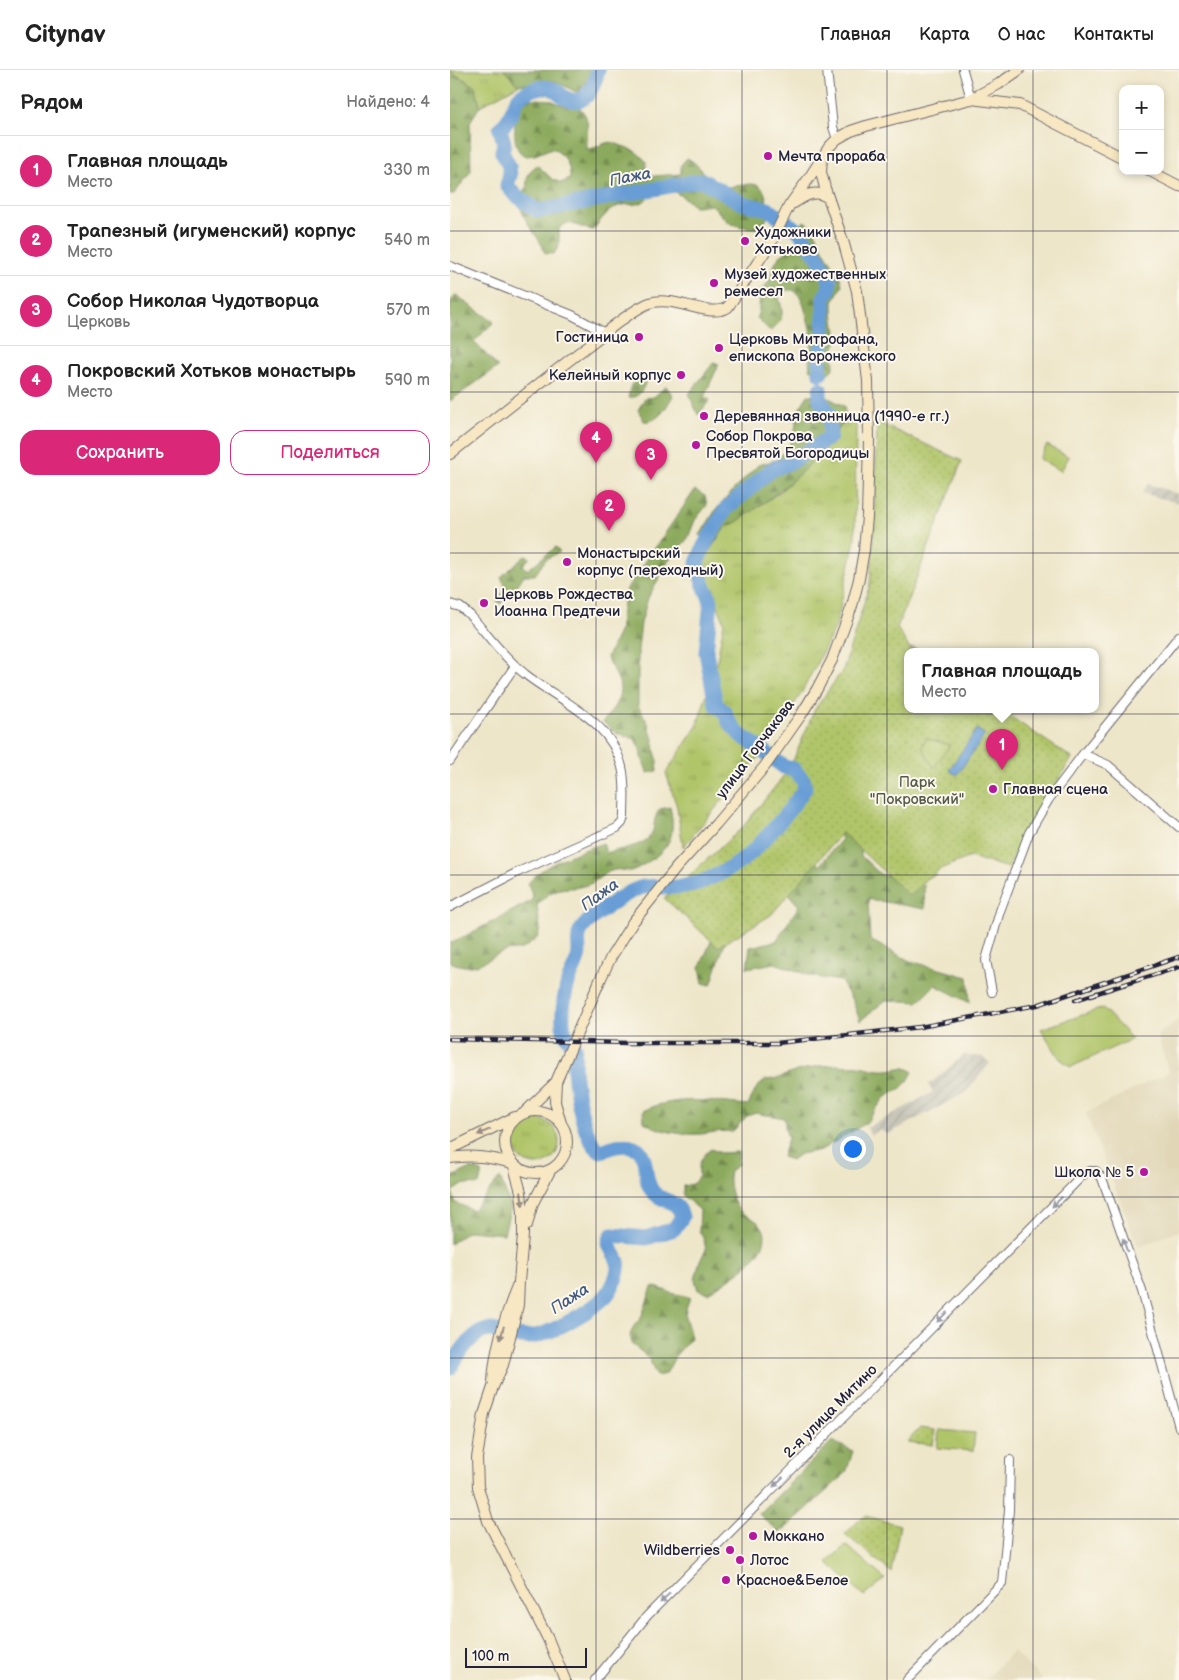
<!DOCTYPE html>
<html lang="ru">
<meta charset="utf-8">
<style>
body{margin:0;font-family:"Balsamiq Sans",sans-serif;background:#f2f2f2;color:#222}
.controls{position:absolute;right:15px;top:15px;display:grid;overflow:hidden;border-radius:10px;box-shadow:0 2px 8px #0003}
.controls button{width:45px;height:45px;display:grid;place-items:center;padding:0;border:0;border-bottom:1px solid #e0e0e0;background:#fff;color:#222;font:25px sans-serif}
.scale{position:absolute;left:15px;bottom:12px;width:122px;box-sizing:border-box;padding-left:5px;border:2px solid #22223b;border-top:0;font-size:14px;line-height:18px;white-space:nowrap;color:#22223b;-webkit-text-stroke:4px #fbf7ec;paint-order:stroke}
.you{position:absolute;left:402px;top:1078px;width:18px;height:18px;margin:-12px;border:4px solid #fff;border-radius:50%;background:#1a73e8;box-shadow:0 0 0 8px #1a73e833}
.badge{display:grid;place-items:center;width:32px;height:32px;border-radius:50%;background:#db2777;color:#fff;font-size:16px;font-weight:700}
.pin{position:absolute;translate:-50% -41px;filter:drop-shadow(0 1px 2px #0008)}
.pin::after{content:'';position:absolute;top:26px;width:18px;height:15px;background:inherit;clip-path:polygon(0 0,100% 0,50% 100%)}
.popup{position:absolute;left:454px;top:578px;width:195px;height:65px;box-sizing:border-box;display:grid;place-content:center;border-radius:10px;background:#fff;filter:drop-shadow(0 1px 4px #0005);font-size:16px;white-space:nowrap;color:#767676}
.popup b{font-size:19px;color:#222}
.popup::after{content:'';position:absolute;left:50%;top:100%;margin-left:-10px;border:10px solid transparent;border-top-color:#fff}
.list{margin:0;padding:0;list-style:none}
h2{display:flex;justify-content:space-between;align-items:center;height:65px;margin:0;padding:0 20px;font-size:21px}
h2 small{font-size:16px;font-weight:400;color:#767676}
.list li{display:grid;grid-template-columns:32px 1fr auto;gap:15px;align-items:center;box-sizing:border-box;height:70px;padding:0 20px;border-top:1px solid #e0e0e0}
.list b{display:block;font-size:19px;white-space:nowrap}
.list p{margin:0;font-size:16px;white-space:nowrap;color:#767676}
.list em{font-size:16px;font-style:normal;color:#767676}
.actions{display:flex;gap:10px;padding:15px 20px}
.actions a{flex:1;padding:11px 0;border:1px solid #db2777;border-radius:15px;text-align:center;font-size:18px;color:#db2777}
.actions .main{background:#db2777;color:#fff}
.map{position:relative;flex:none;width:729px;height:1610px;overflow:hidden}
header{display:flex;align-items:center;gap:30px;box-sizing:border-box;height:70px;padding:0 25px;background:#fff;border-bottom:1px solid #e0e0e0}
header strong{font-size:24px}
nav{display:flex;gap:28px;margin-inline-start:auto;font-size:18px}
main{display:flex}
aside{flex:1;background:#fff}
.map>svg:first-child{display:block}
.built{fill:#e1d7b7}
.industrial{fill:url(#industrial-furrows)}
.grass{fill:url(#grass-tufts);stroke:#697452}
.forest{fill:url(#forest-firs);stroke:#57664c}
.park{fill:url(#park-dots);stroke:#697452}
.garden{fill:#b0c569;stroke:#697452}
.water{fill:#689dd5;stroke:#456088}
.lines{fill:none;stroke-linecap:round;stroke-linejoin:round}
.river{stroke:#689dd5;stroke-width:15}
.street-casing{stroke:#69676d;stroke-width:10}
.secondary-casing{stroke:#69676d;stroke-width:12}
.street{stroke:#fff;stroke-width:8}
.secondary{stroke:#f8e7c3;stroke-width:10}
.rail-casing{stroke:#22223b;stroke-width:4.5}
.rail{stroke:#fbf7ec;stroke-width:2.5;stroke-dasharray:8;stroke-linecap:butt}
.oneway{fill:#988e86}
.oneway2{fill:#9c9ca7}
.grid{fill:none;stroke:#22223b;stroke-width:1;stroke-opacity:0.55}
.poi-dot{fill:#b5179e;stroke:#fbf7ec;stroke-width:2}
.labels{text-anchor:middle;stroke-width:4;stroke-linejoin:round;paint-order:stroke}
.poi-label{font-size:15px;fill:#22223b;stroke:#fbf7ec;text-anchor:start}
.street-label{font-size:15px;fill:#22223b;stroke:#fbf7ec}
.park-label{font-size:15px;fill:#545b4b;stroke:#fbf7ec}
.water-label{font-size:16px;font-style:italic;fill:#425980;stroke:#fbf7ec}
</style>
<header>
<strong>Citynav</strong>
<nav><a>Главная</a><a>Карта</a><a>О нас</a><a>Контакты</a></nav>
</header>
<main>
<aside>
<h2>Рядом<small>Найдено: 4</small></h2>
<ul class="list">
<li><span class="badge">1</span><div><b>Главная площадь</b><p>Место</p></div><em>330 m</em></li>
<li><span class="badge">2</span><div><b>Трапезный (игуменский) корпус</b><p>Место</p></div><em>540 m</em></li>
<li><span class="badge">3</span><div><b>Собор Николая Чудотворца</b><p>Церковь</p></div><em>570 m</em></li>
<li><span class="badge">4</span><div><b>Покровский Хотьков монастырь</b><p>Место</p></div><em>590 m</em></li>
</ul>
<div class="actions"><a class="main">Сохранить</a><a>Поделиться</a></div>
</aside>
<div class="map">
<svg width="729" height="1610" viewBox="0 0 729 1610">
<defs>
<pattern id="industrial-furrows" width="10" height="10" patternUnits="userSpaceOnUse" patternTransform="scale(1.25)"><rect width="10" height="10" fill="#c7c5b8"/><path d="M-1 1l2-2M0 10L10 0M9 11l2-2" fill="none" stroke="#aba99f"/></pattern>
<pattern id="grass-tufts" width="24" height="20" patternUnits="userSpaceOnUse" patternTransform="scale(1.25)"><rect width="24" height="20" fill="#b0c569"/><path d="M3 7l-1-3M5 7V3M7 7l1-3M15 17l-1-3M17 17v-4M19 17l1-3" fill="none" stroke="#97a95c"/></pattern>
<pattern id="forest-firs" width="22" height="20" patternUnits="userSpaceOnUse" patternTransform="scale(1.25)"><rect width="22" height="20" fill="#8caa5d"/><path d="M5 1l3.5 6h-7zM16 11l3.5 6h-7z" fill="#728a4e"/></pattern>
<pattern id="park-dots" width="8" height="8" patternUnits="userSpaceOnUse" patternTransform="scale(1.25)"><rect width="8" height="8" fill="#b0c569"/><path d="M2 2h.1M6 6h.1" fill="none" stroke="#97a95c" stroke-width="1.8" stroke-linecap="round"/></pattern>
</defs>
<rect width="100%" height="100%" fill="#fbf7ec"/>
<filter id="ink" filterUnits="userSpaceOnUse"><feTurbulence type="fractalNoise" baseFrequency=".02" numOctaves="2"/><feDisplacementMap in="SourceGraphic" scale="10" xChannelSelector="R" yChannelSelector="G"/><feConvolveMatrix kernelMatrix="1 2 1 2 8 2 1 2 1" color-interpolation-filters="sRGB"/></filter>
<filter id="wash" filterUnits="userSpaceOnUse"><feTurbulence type="fractalNoise" baseFrequency=".0096" numOctaves="4" result="noise"/><feDisplacementMap in="SourceGraphic" scale="20" xChannelSelector="R" yChannelSelector="G"/><feGaussianBlur stdDeviation="1.12" result="paint"/><feColorMatrix in="noise" values="0 0 0 0 0 0 0 0 0 0 0 0 0 0 0 0 0 1.4 0 .05"/><feComposite in="paint" operator="in"/></filter>
<g filter="url(#wash)">
<rect width="100%" height="100%" fill="#eee6c9"/>
<path class="built" d="M729,950V1161L688,1177L636,1043L719,1002L707,965Z
M563,1581L593,1610H535Z"/>
<path class="industrial" d="M698,414L729,424V433L692,423Z
M514,985L533,987L540,993L515,1023L438,1064L429,1060L421,1065L417,1058L483,1022L478,1015Z"/>
<path class="grass" d="M0,0H54L68,15L30,36C28,19 15,7 0,3Z
M406,350L405,470L386,556L351,624L307,689L233,777L227,737L216,703L247,656L267,591L274,552L252,492L276,456L285,453L331,421L364,390L383,368L391,355Z
M63 1072a23 23 0 1 1 46 0a23 23 0 1 1-46 0Z"/>
<path class="forest" d="M54,0H142L139,9L128,23L105,11L68,15Z
M2,2L25,16L30,36L20,52L21,101L4,124H0V3Z
M86,29L100,30L117,37L126,35C143,47 136,60 137,79C145,79 149,75 156,73C163,71 166,74 172,76C184,80 186,81 196,91V100L203,106L231,104V95L237,88C249,93 253,106 265,113C285,126 313,97 317,133C319,144 318,150 310,158C301,158 282,157 276,150C271,146 268,140 262,135L244,136C233,127 219,113 203,123C198,126 196,131 191,133C185,135 178,134 172,135C158,138 151,150 143,160C133,159 127,154 117,153L109,158V176L104,184L95,183C90,163 56,138 77,117C76,107 78,102 87,95L102,109L111,113L120,109C121,95 114,84 102,78L85,85L76,86C74,85 71,84 70,82C61,73 64,37 75,31C78,29 83,29 86,29Z
M354,151C368,160 368,171 376,184C384,198 388,198 392,215L383,232V242L387,271L383,279L384,298L377,304L368,303L360,299C358,286 361,282 362,271C362,264 354,234 351,228C349,225 346,222 343,220H334L329,228C334,243 334,251 320,261L307,248L309,239L310,221C325,209 319,203 327,190C332,182 343,180 351,175V156Z
M7,224L15,232L44,252L24,272L48,297L0,331V232Z
M264,292L269,294L254,327L260,330L248,345L239,324Z
M192,306L196,310C194,319 189,328 178,328L181,315Z
M216,316L223,326C216,337 209,353 194,351L188,340L195,328L204,327Z
M358,325L377,327L394,336L396,348C368,394 329,423 285,453L276,456L261,478L253,474L250,465L265,441L288,415L308,395L326,390L339,377L345,360L348,341Z
M245,420L255,426L257,435L245,450L238,468L219,490L198,528L191,553L188,579V636L198,653L204,673L205,682L208,691L207,701L198,703C192,692 192,680 185,669L167,664L153,652C162,640 175,626 168,609C165,601 159,596 157,587L169,562L174,526L178,517Z
M106,477L110,482L96,489L85,505H74L69,513L51,534L47,531L56,517L51,507L76,485L80,488L73,495L77,500Z
M464,578L469,581H458L412,764L411,786L430,804L474,815L475,839L418,829L420,870L460,891L518,907L520,933L485,915L468,932L436,930L410,951L403,932L391,911L361,906L325,893L297,898L300,877L326,871L349,836L333,818L361,779L369,796L392,769L382,745L448,579Z
M220,737C226,764 221,777 198,792C193,795 186,800 180,801C174,801 168,798 161,801C154,803 148,810 142,813C118,824 108,809 87,836L90,857L88,867C82,872 75,879 68,880C63,880 60,880 56,881C32,890 27,903 0,892V872L2,873L81,831L83,826L78,814C92,793 130,782 153,773L156,783C169,779 193,777 201,765C206,756 202,749 210,739Z
M265,862L278,863L261,915L253,913L250,897Z
M389,995C395,996 402,995 409,996C418,997 427,1001 437,1000C446,1000 455,994 463,1002L458,1011L451,1018L434,1028L416,1053L371,1080L350,1084L342,1090L332,1087L338,1068L335,1058V1049C326,1045 316,1046 306,1043L297,1046L282,1062C269,1060 263,1063 251,1064C231,1065 210,1062 194,1052L193,1041C228,1024 261,1032 298,1035L307,1017L316,1010L328,1008L347,1001L368,996Z
M261,1079L271,1083L288,1082V1094C286,1096 282,1099 280,1102C276,1111 283,1135 290,1141C297,1147 307,1149 312,1157C328,1181 274,1213 258,1223L248,1220L245,1210L250,1190L256,1180L254,1170L249,1160L250,1140L233,1126V1116L243,1114L249,1106C248,1093 251,1087 261,1079Z
M21,1098L32,1102L29,1115L15,1114L2,1121L6,1133L23,1140L50,1108L61,1136L54,1164L18,1161L0,1174V1108Z
M202,1217C209,1217 212,1219 219,1222C226,1225 233,1224 240,1228C231,1249 237,1248 241,1268L226,1285L216,1304L206,1306L199,1288L183,1275L180,1265L184,1256L191,1248Z
M382,1371L403,1381L396,1403L336,1458L328,1462L309,1444Z"/>
<path class="park" d="M427,352L512,391L447,558L460,579L463,581H458V639H549L622,688L581,755L558,798L520,787L488,800L485,805L477,808L460,826L392,763L321,845L268,877L214,828L292,758L340,698L365,639L393,600L420,514L424,457Z
M470,1358L485,1360L483,1375L457,1372Z
M416,1446L450,1455L441,1502L395,1464L409,1450Z"/>
<path class="garden" d="M597,375L619,387L611,401L589,389Z
M476,668L500,675L484,698L472,677Z
M653,938L682,969L621,997L610,989L591,959Z
M489,1360L525,1363L523,1381L487,1378Z
M396,1475L435,1509L414,1526L377,1492Z"/>
<path class="water" d="M527,659L535,665L507,705L499,700Z"/>
<g class="lines">
<path class="river" d="M148,0C144,15 137,38 116,28C112,26 108,21 103,19C94,15 82,19 73,24C64,29 63,42 58,50C56,53 53,56 50,59L54,73L52,82L59,96L60,106L57,115L64,124L88,141L252,110L292,133L318,139L349,161L368,187L380,210L379,220L374,227V268L370,288V304
M0,1298C9,1284 22,1260 41,1260C53,1261 66,1268 78,1267C97,1267 142,1240 155,1227C162,1220 170,1201 168,1192C165,1181 154,1176 162,1165L196,1168L224,1159L232,1147C228,1129 216,1134 204,1123C188,1108 207,1069 166,1076C161,1077 156,1080 151,1081C133,1072 126,1019 124,1000C124,993 126,984 124,977C120,969 113,964 113,954C112,940 115,922 119,909C122,902 126,895 128,888C131,879 126,871 130,862C135,850 180,819 194,817C207,815 221,819 235,816C251,814 270,804 284,796C304,785 343,737 355,718L354,711L344,699L334,697L310,678L290,665L279,652L275,642L266,635L256,582L261,531L253,513L247,493L254,476L276,439L321,400L343,391L380,367V345L370,330V319"/>
</g>
</g>
<g filter="url(#ink)">
<g class="lines">
<g class="street-casing">
<path id="street" d="M377,0L383,57L387,69
M513,0L521,29
M0,196L122,245L155,263
M0,534L10,537L20,545C37,564 55,589 75,604C110,632 160,648 172,697C176,713 174,731 174,747L172,753L167,758L68,802L0,837
M633,684L658,695L729,757
M0,691L65,596
M542,922L536,890L550,841L579,763L599,729L633,684L729,566
M145,1610L197,1546L633,1105L640,1101H646L652,1108L692,1221L729,1357
M457,1610L552,1513L559,1440L560,1390"/>
</g>
<g class="secondary-casing">
<path id="secondary" d="M521,29L570,35L673,88
M700,101L729,116
M344,133C354,126 365,119 377,127
M0,384C45,348 90,313 135,278C153,265 177,243 197,234C223,223 259,250 278,237L322,171L339,136L359,108L379,77L387,69L401,61L416,56L521,29L549,14L569,0
M106,1012L105,1032L111,1053
M55 1072a31 31 0 1 1 62 0a31 31 0 1 1-62 0Z
M74,1043L106,1012L151,908L161,887L183,852L227,797L266,754L315,696L351,645L367,619L382,590L402,536L409,509L414,480L417,447L419,370L418,311L407,221L394,174L375,118L371,102L372,89
M0,1079L65,1047
M0,1088C22,1084 41,1088 63,1093L71,1122L73,1143V1165L69,1212L68,1235L53,1295L43,1317L34,1344L27,1388L28,1417L38,1451L98,1569L115,1610
M77,1155L83,1133L101,1099
M43,1311C45,1280 55,1246 67,1217"/>
</g>
<use href="#street" class="street"/>
<use href="#secondary" class="secondary"/>
<g class="rail-casing">
<path id="rail" d="M625,930L729,897
M0,969L179,973H327L470,957L587,935L729,887"/>
</g>
<use href="#rail" class="rail"/>
</g>
<defs><path id="oneway-solid" d="M-6-.8H1V-3.2L6.5 0L1 3.2V.8H-6Z" transform="scale(1.25)"/></defs>
<g class="oneway">
<use href="#oneway-solid" transform="translate(34 1062) rotate(156)"/>
<use href="#oneway-solid" transform="translate(72 1129) rotate(83)"/>
<use href="#oneway-solid" transform="translate(52 1263) rotate(105)"/>
</g>
<g class="oneway2">
<use href="#oneway-solid" transform="translate(607 1132) rotate(135)"/>
<use href="#oneway-solid" transform="translate(675 1175) rotate(-110)"/>
<use href="#oneway-solid" transform="translate(492 1247) rotate(135)"/>
<use href="#oneway-solid" transform="translate(328 1412) rotate(135)"/>
<use href="#oneway-solid" transform="translate(215 1528) rotate(134)"/>
</g>
</g>
<path class="grid" d="M146,0V1610M292,0V1610M437,0V1610M583,0V1610M0,161H729M0,322H729M0,483H729M0,644H729M0,805H729M0,966H729M0,1127H729M0,1288H729M0,1449H729"/>
<g class="poi-dot">
<circle cx="318" cy="86" r="5"/>
<circle cx="295" cy="171" r="5"/>
<circle cx="264" cy="213" r="5"/>
<circle cx="189" cy="267" r="5"/>
<circle cx="269" cy="278" r="5"/>
<circle cx="231" cy="305" r="5"/>
<circle cx="254" cy="346" r="5"/>
<circle cx="246" cy="375" r="5"/>
<circle cx="117" cy="492" r="5"/>
<circle cx="34" cy="533" r="5"/>
<circle cx="543" cy="719" r="5"/>
<circle cx="694" cy="1102" r="5"/>
<circle cx="303" cy="1466" r="5"/>
<circle cx="280" cy="1480" r="5"/>
<circle cx="290" cy="1490" r="5"/>
<circle cx="276" cy="1510" r="5"/>
</g>
<g class="labels">
<g class="poi-label">
<text x="328" y="91">Мечта прораба</text>
<text x="305" y="167">Художники<tspan x="305" dy="17">Хотьково</tspan></text>
<text x="274" y="209">Музей художественных<tspan x="274" dy="17">ремесел</tspan></text>
<text x="179" y="272" text-anchor="end">Гостиница</text>
<text x="279" y="274">Церковь Митрофана,<tspan x="279" dy="17">епископа Воронежского</tspan></text>
<text x="221" y="310" text-anchor="end">Келейный корпус</text>
<text x="264" y="351">Деревянная звонница (1990-е гг.)</text>
<text x="256" y="371">Собор Покрова<tspan x="256" dy="17">Пресвятой Богородицы</tspan></text>
<text x="127" y="488">Монастырский<tspan x="127" dy="17">корпус (переходный)</tspan></text>
<text x="44" y="529">Церковь Рождества<tspan x="44" dy="17">Иоанна Предтечи</tspan></text>
<text x="553" y="724">Главная сцена</text>
<text x="684" y="1107" text-anchor="end">Школа № 5</text>
<text x="313" y="1471">Моккано</text>
<text x="270" y="1485" text-anchor="end">Wildberries</text>
<text x="300" y="1495">Лотос</text>
<text x="286" y="1515">Красное&amp;Белое</text>
</g>
<g class="street-label">
<text transform="translate(305 679) rotate(-53)" y="5">улица Горчакова</text>
<text transform="translate(380 1341) rotate(-45)" y="5">2-я улица Митино</text>
</g>
<g class="park-label">
<text x="467" y="717">Парк<tspan x="467" dy="17">"Покровский"</tspan></text>
</g>
<g class="water-label">
<text transform="translate(180 106) rotate(-11)" y="6">Пажа</text>
<text transform="translate(149 824) rotate(-36)" y="6">Пажа</text>
<text transform="translate(119 1228) rotate(-33)" y="6">Пажа</text>
</g>
</g>
</svg>
<div class="controls">
<button>+</button>
<button>−</button>
</div>
<div class="scale">100 m</div>
<div class="you"></div>
<div class="pin badge" style="left:552px;top:700px">1</div>
<div class="popup"><b>Главная площадь</b>Место</div>
<div class="pin badge" style="left:159px;top:461px">2</div>
<div class="pin badge" style="left:201px;top:410px">3</div>
<div class="pin badge" style="left:146px;top:393px">4</div>
</div>
</main>
